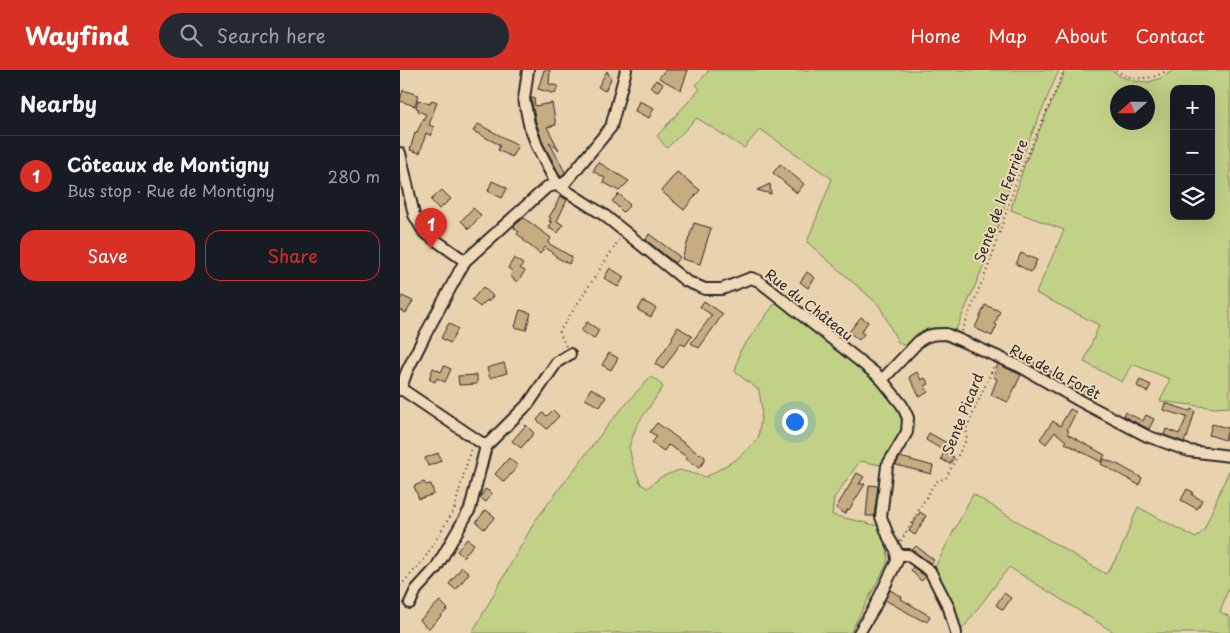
<!DOCTYPE html>
<meta charset="utf-8">
<style>
body{margin:0;font-family:"Playpen Sans",sans-serif;background:#242831;color:#f1f3f6}
.controls{position:absolute;right:15px;top:15px;display:grid;overflow:hidden;border-radius:10px;box-shadow:0 5px 20px #0002}
.controls button{width:45px;height:45px;display:grid;place-items:center;padding:0;border:0;border-bottom:1px solid #363941;background:#171b24;color:#f1f3f6;font:25px sans-serif}
.compass{position:absolute;left:710px;top:15px;width:45px;height:45px;border-radius:50%;background:#171b24;box-shadow:0 5px 20px #0002;rotate:249deg}
.you{position:absolute;left:394px;top:351px;width:18px;height:18px;margin:-12px;border:4px solid #fff;border-radius:50%;background:#1a73e8;box-shadow:0 0 0 8px #1a73e833}
.badge{display:grid;place-items:center;width:32px;height:32px;border-radius:50%;background:#d93025;color:#fff;font-size:16px;font-weight:700}
.pin{position:absolute;translate:-50% -41px;filter:drop-shadow(0 1px 2px #0008)}
.pin::after{content:'';position:absolute;top:26px;width:18px;height:15px;background:inherit;clip-path:polygon(0 0,100% 0,50% 100%)}
.list{margin:0;padding:0;list-style:none}
h2{display:flex;justify-content:space-between;align-items:center;height:65px;margin:0;padding:0 20px;font-size:21px}
h2 small{font-size:16px;font-weight:400;color:#9ea1a6}
.list li{display:grid;grid-template-columns:32px 1fr auto;gap:15px;align-items:center;box-sizing:border-box;height:80px;padding:0 20px;border-top:1px solid #363941}
.list b{display:block;font-size:19px;white-space:nowrap}
.list p{margin:0;font-size:16px;white-space:nowrap;color:#9ea1a6}
.list em{font-size:16px;font-style:normal;color:#9ea1a6}
.actions{display:flex;gap:10px;padding:15px 20px}
.actions a{flex:1;padding:11px 0;border:1px solid #d93025;border-radius:15px;text-align:center;font-size:18px;color:#d93025}
.actions .main{background:#d93025;color:#fff}
.icon{flex:none;width:28px;height:28px;fill:none;stroke:currentColor;stroke-width:2;stroke-linecap:round;stroke-linejoin:round}
.map{position:relative;flex:none;width:830px;height:563px;overflow:hidden}
header{display:flex;align-items:center;gap:30px;box-sizing:border-box;height:70px;padding:0 25px;background:#d93025;color:#fff}
header strong{font-size:24px}
nav{display:flex;gap:28px;margin-inline-start:auto;font-size:18px}
.search{width:350px;height:45px;background:#242831;display:flex;align-items:center;gap:12px;box-sizing:border-box;padding:0 18px;border-radius:28px;color:#9ea1a6;font-size:19px}
main{display:flex}
aside{flex:1;background:#171b24}
.map>svg:first-child{display:block}
.green{fill:#c1d287;stroke:#767e59;fill-rule:evenodd}
.building{fill:#c8ac81;stroke:#2b2b2b}
.lines{fill:none;stroke-linecap:round;stroke-linejoin:round}
.street-casing{stroke:#2b2b2b;stroke-width:14}
.path{stroke:#2b2b2b;stroke-width:2;stroke-dasharray:1 4;stroke-linecap:butt}
.street{stroke:#efd9b8;stroke-width:10}
.labels{text-anchor:middle;stroke-width:4;stroke-linejoin:round;paint-order:stroke}
.street-label{font-size:14px;fill:#2b2b2b;stroke:#efd9b8}
</style>
<header>
<strong>Wayfind</strong>
<div class="search"><svg class="icon" aria-label="search" viewBox="0 0 24 24"><circle cx="10" cy="10" r="6"/><path d="M15 15l6 6"/></svg>Search here</div>
<nav><a>Home</a><a>Map</a><a>About</a><a>Contact</a></nav>
</header>
<main>
<aside>
<h2>Nearby<small></small></h2>
<ul class="list">
<li><span class="badge">1</span><div><b>Côteaux de Montigny</b><p>Bus stop · Rue de Montigny</p></div><em>280 m</em></li>
</ul>
<div class="actions"><a class="main">Save</a><a>Share</a></div>
</aside>
<div class="map">
<svg width="830" height="563" viewBox="0 0 830 563">
<rect width="100%" height="100%" fill="#e9d2ae"/>
<filter id="ink" filterUnits="userSpaceOnUse"><feTurbulence type="fractalNoise" baseFrequency=".02" numOctaves="2"/><feDisplacementMap in="SourceGraphic" scale="10" xChannelSelector="R" yChannelSelector="G"/><feConvolveMatrix kernelMatrix="1 2 1 2 8 2 1 2 1" color-interpolation-filters="sRGB"/></filter>
<g filter="url(#ink)">
<path class="green" d="M307,0H659L610,115L605,135L589,183L556,260C532,256 523,256 505,276L498,272L479,235L407,172L432,109L360,59L344,78L297,48L267,78L257,66L300,19L296,15L308,2Z
M664,0H711L720,6L733,11L749,12L761,8L774,0H830V337L815,338L760,331L770,309L732,294L722,312L684,292L699,255L636,223L664,160L611,140L612,135L625,93L663,6ZM774,19H811V146H774ZM718,22H748V52H718Z
M376,232L484,319L501,340L506,352L498,370L481,395L460,391L434,428L432,445L479,456C486,470 489,478 487,494L450,563H72L135,451L211,351L250,307L257,310L263,317L237,355L229,377L233,395L241,414L247,418L261,407L279,400L306,407L337,389L358,369L362,340L359,320L335,302L340,281Z
M830,398V514L820,542L830,547V563H715L609,497L560,562L534,499L573,424L615,450L706,504L719,484L738,437L796,468L804,460Z"/>
<path class="building" d="M144,0H150L149,14L158,16L155,24L138,19Z
M265,0H288L281,20L259,8Z
M207,1L211,9L205,21L198,17Z
M256,10L263,14L257,22L250,17Z
M3,20L18,25L15,36L0,31Z
M131,28H134L135,36L152,33L156,55L147,57L159,80L149,72L165,102L161,107L143,73L136,52Z
M18,30L30,34L32,30L37,32L29,55L34,57L31,66L26,63L20,83L10,80L15,63L16,64L26,44L18,41L19,39L16,38Z
M239,31L254,38L249,48L235,41Z
M78,54L118,75L112,87L98,80L100,75L73,61Z
M198,92L229,111L219,121L203,112L205,108L193,101Z
M380,94L404,114L397,123L373,103Z
M277,102L300,120L284,140L261,121Z
M92,111L107,118L102,128L88,121Z
M370,114L371,124L357,120Z
M42,120L51,129L39,139L31,130Z
M219,124L230,135L223,142L212,131Z
M160,126L167,130L157,151L163,155L158,163L149,158L152,152L149,151L151,148L149,147L154,139V140Z
M73,138L81,145L69,159L61,151Z
M124,148L151,168L148,173L172,187L169,194L156,187V186L145,177L140,184L123,170L124,169L117,164L119,162L114,158L115,157L114,156Z
M294,153L311,158L300,194L282,189Z
M249,164L280,187L275,193L246,170Z
M621,183L637,190L631,202L616,194Z
M114,188L123,194L120,198L125,201L117,212L110,206L113,202L108,198Z
M210,198L224,207L218,217L204,208Z
M407,202L415,208L408,218L400,212Z
M83,217L93,226L88,232L87,230L80,237L72,230Z
M2,226L13,231L6,243L0,240V230Z
M243,231L256,238L251,247L238,240Z
M304,231L323,244L299,278L291,273L312,245L300,237Z
M585,235L600,241L595,254L597,255L592,266L575,258Z
M120,240L131,243L126,260L115,257Z
M461,247L468,252L461,262L464,264L459,270L449,262Z
M187,252L199,260L194,269L181,261Z
M49,253L58,259L50,273L41,268Z
M278,257L292,266L285,276L281,273L263,299L255,294L273,268L272,267Z
M614,282L654,303L652,307L624,291L612,285Z
M209,283L218,288L211,300L202,295Z
M104,293L107,303L90,308L87,298Z
M598,294L621,305L608,332L591,325L597,309L593,307Z
M44,296L51,299L45,312L37,308L35,312L29,309L33,298L41,302Z
M517,302L521,310L525,308L529,314L525,316L528,322L520,327L509,307Z
M77,305V314L59,315L58,306Z
M740,310L751,315L747,322L737,316Z
M674,315L693,325L691,329L672,318Z
M191,318L206,327L200,337L185,329Z
M765,333L790,341L791,339L795,341L787,368L786,367L784,372L764,365L766,359L779,364L787,347L763,340Z
M670,339L676,342L667,360L669,361L667,364L705,385L701,392L665,373L666,371L655,362L646,374L640,369L653,351L660,356Z
M153,340L159,346L147,359L137,350L143,343L147,346Z
M725,342L743,351L746,345L754,349L749,359L723,346Z
M257,353L299,384L300,383L305,387V390L299,398L286,389L287,387L275,379L268,375L264,381L252,373L257,366L250,362Z
M812,354L828,358L825,370L809,365Z
M126,355L134,363L121,378L112,371Z
M529,363L547,373L543,380L526,370Z
M544,382L554,387L550,394L541,389Z
M38,383L41,391L28,396L25,388Z
M500,387L533,396L531,404L496,395Z
M109,388L118,396L104,412L95,404Z
M704,389L719,395L742,408L739,415L701,394Z
M457,403L464,407L459,414H465L449,440L448,439L445,444L436,438Z
M24,412L26,415L31,414L34,424L19,429L14,416Z
M469,415L478,416L474,446H466Z
M85,419L92,423L86,432L80,428Z
M787,419L793,422L792,425L802,430L797,439L781,430Z
M86,440L95,447L84,459L76,452Z
M520,442L526,446L515,465L509,461Z
M67,469L74,474L63,487L57,481Z
M516,476L534,490L531,494L512,480Z
M62,497L69,503L56,520L49,514Z
M513,497L525,506L526,507L521,511L511,500Z
M490,520L502,527L501,529L530,546L527,552L524,550L523,551L485,530Z
M604,523L611,528L603,540L596,535Z
M40,531L48,539L28,559L20,550Z"/>
<g class="lines">
<g class="street-casing">
<path id="street" d="M128,0L124,29L129,54L137,76L157,115L204,145L286,211L305,219H322L351,208L359,211L476,304L482,310L502,335L508,348L507,362L487,396L481,447L489,468L496,480L497,491L474,538L459,563
M0,83L14,145L24,162L65,191
M482,310L519,271C528,264 536,264 546,264L621,297L678,330L747,366L789,381L830,386
M0,318L86,376
M0,320L7,301L25,265L65,191L147,117L165,113L211,57L226,0
M497,485H508L530,501L549,538L556,563
M10,533L16,520L36,498L70,439L86,376L129,333L157,292L170,284"/>
</g>
<path class="path" d="M716,0C732,12 751,10 768,0
M562,261L590,192L617,109L660,11L664,0
M166,276L159,262L219,170
M501,471L535,412L546,408L566,370L567,357L594,296
M0,516L23,491L42,460L54,440L71,378"/>
<use href="#street" class="street"/>
</g>
</g>
<g class="labels">
<g class="street-label">
<text transform="translate(601 131) rotate(-70)" y="5">Sente de la Ferrière</text>
<text transform="translate(409 235) rotate(38)" y="5">Rue du Château</text>
<text transform="translate(655 302) rotate(28)" y="5">Rue de la Forêt</text>
<text transform="translate(563 344) rotate(-68)" y="5">Sente Picard</text>
</g>
</g>
</svg>
<div class="controls">
<button>+</button>
<button>−</button>
<button><svg class="icon" aria-label="layers" viewBox="0 0 24 24"><path d="M12 4l9 5-9 5-9-5zM3 14l9 5 9-5"/></svg></button>
</div>
<svg class="compass" viewBox="-18 -18 36 36"><path d="M0-13l5 13h-10z" fill="#e53935"/><path d="M0 13l5-13h-10z" fill="#9ea1a6"/></svg>
<div class="you"></div>
<div class="pin badge" style="left:31px;top:179px">1</div>
</div>
</main>
